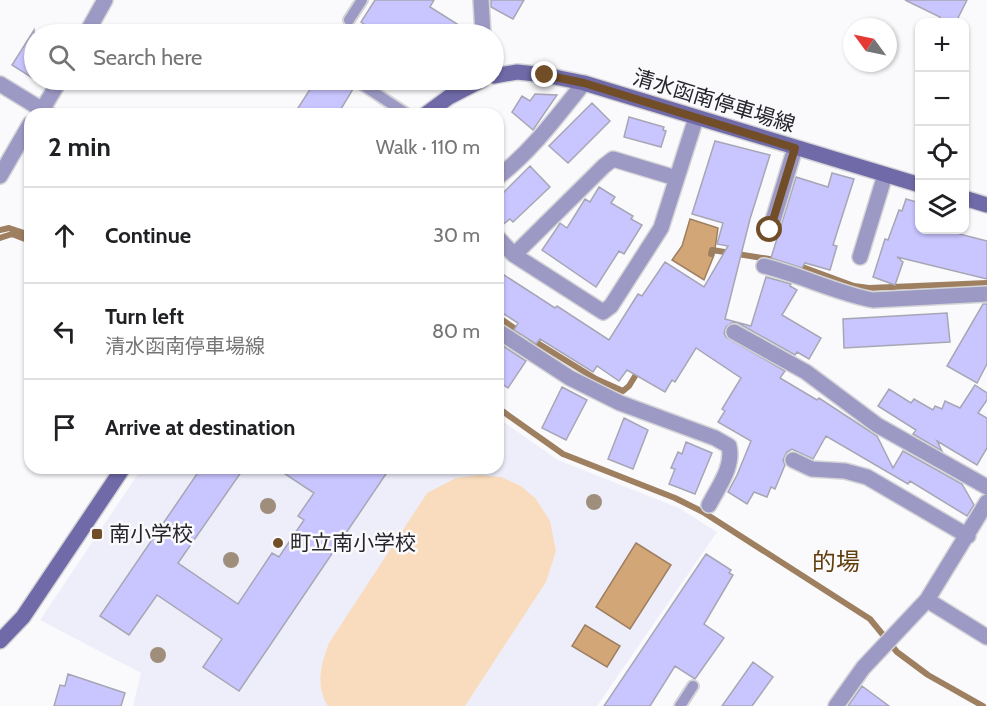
<!DOCTYPE html>
<meta charset="utf-8">
<style>
body{margin:0;font-family:Cabin,"Noto Sans JP",sans-serif;background:#f6f6f6;color:#202124}
.controls{position:absolute;right:18px;top:18px;display:grid;overflow:hidden;border-radius:12px;box-shadow:0 2px 4px #0004}
.controls button{width:54px;height:54px;display:grid;place-items:center;padding:0;border:0;border-bottom:2px solid #e0e0e0;background:#fff;color:#202124;font:30px sans-serif}
.compass{position:absolute;left:843px;top:18px;width:54px;height:54px;border-radius:50%;background:#fff;box-shadow:0 2px 4px #0004;rotate:303deg}
.stop{position:absolute;width:18px;height:18px;margin:-14px;border:4px solid #714e27;border-radius:50%;background:#fff}
.stop.end{background:#714e27;border-color:#fff;box-shadow:0 2px 6px #0008}
.list{margin:0;padding:0;list-style:none}
h2{display:flex;justify-content:space-between;align-items:center;height:78px;margin:0;padding:0 24px;font-size:26px}
h2 small{font-size:20px;font-weight:400;color:#757577}
.list li{display:grid;grid-template-columns:39px 1fr auto;gap:18px;align-items:center;box-sizing:border-box;height:96px;padding:0 24px;border-top:2px solid #e0e0e0}
.list b{display:block;font-size:22px;white-space:nowrap}
.list p{margin:0;font-size:20px;white-space:nowrap;color:#757577}
.list em{font-size:20px;font-style:normal;color:#757577}
.icon{flex:none;width:33px;height:33px;fill:none;stroke:currentColor;stroke-width:2;stroke-linecap:round;stroke-linejoin:round}
.map{position:relative;flex:none;width:987px;height:706px;overflow:hidden}
.search{position:absolute;background:#fff;box-shadow:0 2px 4px #0004;left:24px;top:24px;width:480px;height:66px;display:flex;align-items:center;gap:15px;box-sizing:border-box;padding:0 21px;border-radius:33px;color:#757577;font-size:22px}
.panel{position:absolute;background:#fff;box-shadow:0 2px 4px #0004;left:24px;top:108px;width:480px;height:366px;border-radius:18px}
.map>svg:first-child{display:block}
.built{fill:#eeeefb}
.green{fill:#f9dcbd}
.water{fill:#d2a677;stroke:#9e7f60;stroke-width:1.5}
.lines{fill:none;stroke-linecap:round;stroke-linejoin:round}
.stream{stroke:#9e7f60;stroke-width:6}
.building{fill:#c9c5ff;stroke:#a7a6b4;stroke-width:1.5}
.lane-casing{stroke:#d4d4d7;stroke-width:14}
.street-casing{stroke:#d4d4d7;stroke-width:18}
.secondary-casing{stroke:#d4d4d7;stroke-width:18}
.lane{stroke:#9c99c5;stroke-width:10}
.street{stroke:#9c99c5;stroke-width:15}
.secondary{stroke:#706aa8;stroke-width:15}
.tree{fill:#9f8e7b}
.route{stroke:#714e27;stroke-width:8}
.poi-dot{fill:#714e27;stroke:#fafafd;stroke-width:2}
.labels{text-anchor:middle;stroke-width:5;stroke-linejoin:round;paint-order:stroke}
.street-label{font-size:21px;fill:#25252a;stroke:#fafafd}
.poi-label{font-size:21px;fill:#25252a;stroke:#fafafd;text-anchor:start}
.quarter-label{font-size:24px;fill:#623c0b;stroke:#fafafd}
</style>
<div class="map">
<svg width="987" height="706" viewBox="0 0 987 706">
<rect width="100%" height="100%" fill="#fafafd"/>
<path class="built" d="M498,418L558,460L679,508L717,532L597,706H133L141,673L40,620L142,468H498Z"/>
<path class="green" d="M479,475L501,477L521,486L536,499L550,521L556,551L546,582L465,706H328C315,687 321,663 329,643L427,493L456,478Z"/>
<path class="water" d="M690,219L718,228L714,255L704,280L672,260L682,246Z
M636,543L671,565L630,629L596,607Z
M585,625L620,646L607,667L572,646Z"/>
<g class="lines">
<path class="stream" d="M0,230L9,228L30,235
M0,238L12,234L30,241
M711,254L712,250L782,261
M797,265L854,286L869,288L987,283
M498,317L520,332
M531,339L596,379L623,391L629,386L640,368
M498,408L563,454L675,498L703,512L870,619L897,652L928,675L983,706"/>
</g>
<path class="building" d="M375,0H434L430,7L473,34H379L361,22Z
M491,0H524L513,19L491,7Z
M905,0H967L956,22H937L940,17Z
M34,30V79L12,65Z
M316,80H338L353,89L338,114H308L298,108Z
M535,94L557,95L533,130L512,112L522,96L530,101Z
M592,103L610,121L568,163L549,146Z
M629,117L664,127L663,130L666,131L661,147L624,137Z
M715,141L770,155L750,219L725,319L751,326L766,277L791,284L790,286L797,290L782,315L821,338L809,359L797,352L795,355L738,323L733,322L726,327L724,333L726,337L785,371L780,378L817,400L819,398L877,436L893,468L903,451L962,484L974,505L967,516L910,481L908,484L826,436L813,459L792,449L787,452L783,460L785,465L775,489L771,487L767,497L754,492L747,504L728,492L737,475L751,441L718,422L725,411L722,409L741,378L696,348L675,382L672,380L665,392L627,370L619,381L597,366L593,372L540,339L536,344L514,330L518,323L498,310V271L555,308L557,306L609,340L638,294L642,296L665,262L704,287L728,246L717,244L723,223L692,214Z
M530,166L550,187L513,222L510,219L498,228V198Z
M832,173L854,179L833,245L837,246L830,270L805,263L802,268L771,258L796,177L828,187Z
M599,187L615,197L611,203L633,216L631,219L642,225L624,254L619,251L596,287L542,250L559,225L560,223L567,228L585,199L590,202Z
M906,199L920,203V230H944L987,241V279L897,257L903,262L895,285L873,277L885,239L888,240L899,210L902,211Z
M983,304H987V364L977,383L947,366Z
M947,313L950,342L844,348L843,319Z
M503,346L526,361L508,388L498,381V354Z
M975,385L987,393V400L978,413L987,418V448L977,465L937,441L942,451L913,434L916,430L878,406L889,389L911,403L914,399L933,410L935,406L942,409L945,401L960,408Z
M562,387L587,400L566,440L542,428Z
M624,418L648,430L633,469L608,459Z
M686,442L712,453L695,494L669,484L675,469L671,468L678,452L682,454Z
M201,468H244L178,563L238,604L272,553L279,557L304,520L298,516L314,493L276,468H390L239,691L203,667L222,639L157,595L129,635L100,616Z
M706,554L731,570L729,573L733,575L704,624L724,638L695,679L675,666L650,706H604Z
M753,662L773,677L752,706H722Z
M68,674L125,693L121,706H54L60,685L65,686Z
M862,686L889,706H848Z"/>
<g class="lines">
<g class="lane-casing">
<path id="lane" d="M349,20L362,0
M355,80L407,114
M680,706L693,686"/>
</g>
<g class="street-casing">
<path id="street" d="M481,0L483,34
M86,34L105,0
M0,84L49,114
M42,110L60,80
M0,176L30,124
M498,177C532,151 557,116 584,83
M676,178L613,159L604,166L514,255L603,312L611,306L661,228L696,118
M770,230L795,148
M498,238L514,255
M860,257L885,175
M764,266C801,275 836,293 873,300L987,294
M498,331L570,378L620,403L715,438L729,446C734,467 718,487 709,505
M734,332L806,372L877,425L987,487
M793,460L812,469L845,471L867,477L968,536
M927,600L987,637
M836,706L863,668L927,600L987,502"/>
</g>
<g class="secondary-casing">
<path id="secondary" d="M494,76L517,72L545,75L584,83L920,185
M426,114L449,97L482,80
M964,198L987,205
M0,641L23,617L123,468"/>
</g>
<use href="#lane" class="lane"/>
<use href="#street" class="street"/>
<use href="#secondary" class="secondary"/>
</g>
<g class="tree">
<circle cx="594" cy="502" r="8"/>
<circle cx="268" cy="506" r="8"/>
<circle cx="231" cy="560" r="8"/>
<circle cx="158" cy="655" r="8"/>
</g>
<g class="lines">
<path class="route" d="M545,75L584,83L795,148L770,230"/>
</g>
<g class="poi-dot">
<rect x="91" y="528" width="12" height="12" rx="3"/>
<circle cx="278" cy="543" r="6"/>
</g>
<g class="labels">
<g class="street-label">
<text transform="translate(714 101) rotate(17)" y="7">清水函南停車場線</text>
</g>
<g class="poi-label">
<text x="109" y="541">南小学校</text>
<text x="290" y="550">町立南小学校</text>
</g>
<g class="quarter-label">
<text x="836" y="570">的場</text>
</g>
</g>
</svg>
<div class="controls">
<button>+</button>
<button>−</button>
<button><svg class="icon" aria-label="locate" viewBox="0 0 24 24"><circle cx="12" cy="12" r="6"/><path d="M12 2v4M12 18v4M2 12h4M18 12h4"/></svg></button>
<button><svg class="icon" aria-label="layers" viewBox="0 0 24 24"><path d="M12 4l9 5-9 5-9-5zM3 14l9 5 9-5"/></svg></button>
</div>
<svg class="compass" viewBox="-18 -18 36 36"><path d="M0-13l5 13h-10z" fill="#e53935"/><path d="M0 13l5-13h-10z" fill="#757577"/></svg>
<div class="stop" style="left:770px;top:230px"></div>
<div class="stop end" style="left:545px;top:75px"></div>
<div class="search"><svg class="icon" aria-label="search" viewBox="0 0 24 24"><circle cx="10" cy="10" r="6"/><path d="M15 15l6 6"/></svg>Search here</div>
<section class="panel">
<h2>2 min<small>Walk · 110 m</small></h2>
<ul class="list">
<li><svg class="icon" aria-label="ahead" viewBox="0 0 24 24"><path d="M12 20V5M6 11l6-6 6 6"/></svg><div><b>Continue</b></div><em>30 m</em></li>
<li><svg class="icon" aria-label="left" viewBox="0 0 24 24"><path d="M17 20v-9H6M10 6l-5 5 5 5"/></svg><div><b>Turn left</b><p>清水函南停車場線</p></div><em>80 m</em></li>
<li><svg class="icon" aria-label="arrive" viewBox="0 0 24 24"><path d="M6 21V4h12l-3 4 3 4H6"/></svg><div><b>Arrive at destination</b></div></li>
</ul>
</section>
</div>
